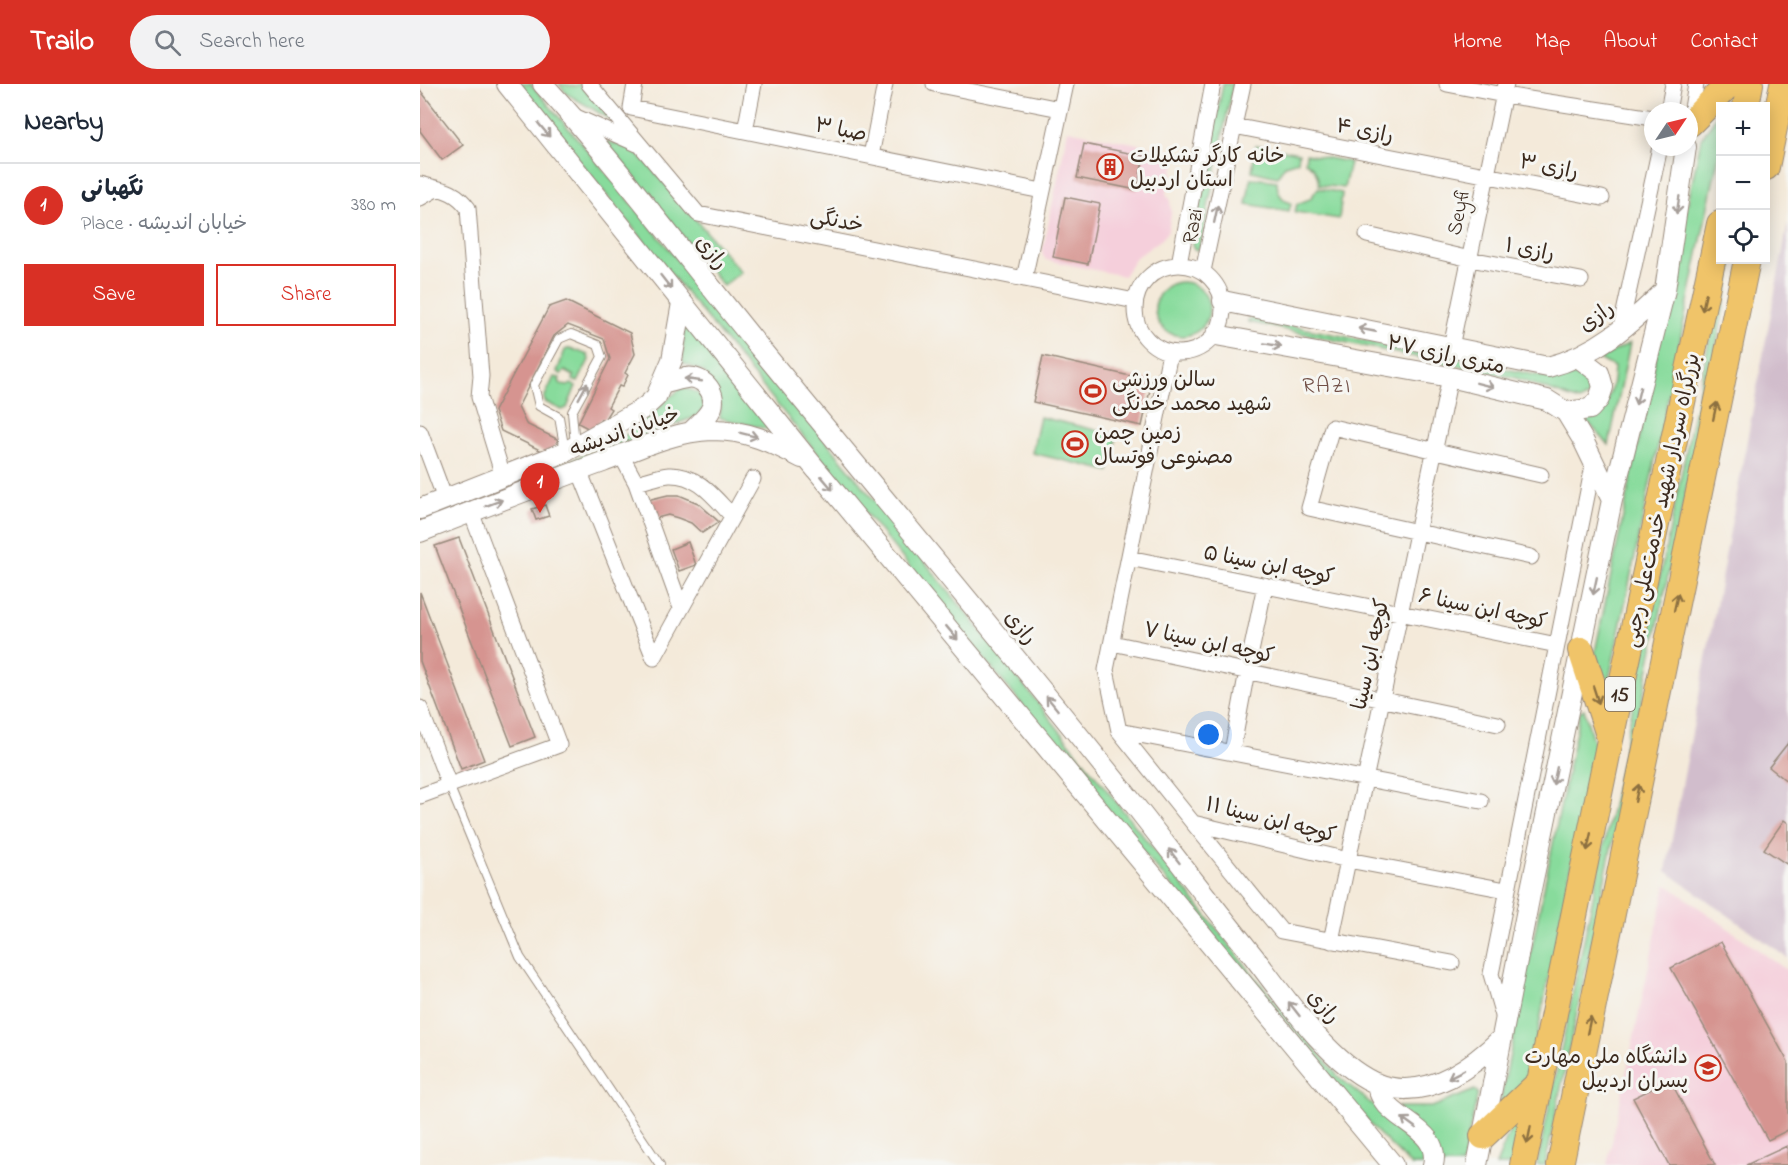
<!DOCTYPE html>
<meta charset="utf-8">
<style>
body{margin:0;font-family:"Indie Flower","Playpen Sans Arabic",sans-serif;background:#f2f2f3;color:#1f2937}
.controls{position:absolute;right:18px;top:18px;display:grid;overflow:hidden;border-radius:0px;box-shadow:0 3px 15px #0003}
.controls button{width:54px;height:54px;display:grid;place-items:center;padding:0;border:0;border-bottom:2px solid #e0e1e3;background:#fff;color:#1f2937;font:30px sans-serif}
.compass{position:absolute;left:1224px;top:18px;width:54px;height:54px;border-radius:50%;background:#fff;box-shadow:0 3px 15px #0003;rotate:55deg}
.you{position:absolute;left:789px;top:651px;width:21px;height:21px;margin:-15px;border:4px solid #fff;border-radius:50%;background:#1a73e8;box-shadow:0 0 0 9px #1a73e833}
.badge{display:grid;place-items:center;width:39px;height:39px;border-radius:50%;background:#d93025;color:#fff;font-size:20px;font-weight:700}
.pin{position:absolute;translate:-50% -50px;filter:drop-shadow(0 2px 3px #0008)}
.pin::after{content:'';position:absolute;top:32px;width:21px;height:18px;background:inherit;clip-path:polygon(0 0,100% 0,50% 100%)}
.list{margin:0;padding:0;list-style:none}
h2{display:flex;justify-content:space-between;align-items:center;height:78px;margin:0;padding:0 24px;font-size:26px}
h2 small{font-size:20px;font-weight:400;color:#747a83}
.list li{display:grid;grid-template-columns:39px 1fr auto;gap:18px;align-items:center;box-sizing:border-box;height:84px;padding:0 24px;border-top:2px solid #e0e1e3}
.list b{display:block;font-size:22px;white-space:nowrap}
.list p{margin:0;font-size:20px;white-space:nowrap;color:#747a83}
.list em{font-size:20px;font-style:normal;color:#747a83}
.actions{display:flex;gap:12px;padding:18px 24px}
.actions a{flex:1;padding:14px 0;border:2px solid #d93025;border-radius:0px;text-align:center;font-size:21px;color:#d93025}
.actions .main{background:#d93025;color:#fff}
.icon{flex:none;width:33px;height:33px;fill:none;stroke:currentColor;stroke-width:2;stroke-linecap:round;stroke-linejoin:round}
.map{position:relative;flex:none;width:1368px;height:1081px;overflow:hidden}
header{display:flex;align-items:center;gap:36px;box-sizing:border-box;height:84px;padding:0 30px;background:#d93025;color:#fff}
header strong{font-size:28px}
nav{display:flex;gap:33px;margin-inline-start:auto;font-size:21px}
.search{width:420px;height:54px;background:#f2f2f3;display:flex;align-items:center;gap:15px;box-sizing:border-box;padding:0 21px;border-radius:33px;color:#747a83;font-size:22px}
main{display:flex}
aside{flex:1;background:#fff}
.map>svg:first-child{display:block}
.built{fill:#f5cfdb}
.industrial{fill:#d1bdcc}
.green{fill:#88db9c;stroke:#62825d;stroke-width:1.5}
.building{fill:#d69490}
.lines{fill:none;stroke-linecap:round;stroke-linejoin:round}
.service-casing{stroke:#988a7c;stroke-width:10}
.minor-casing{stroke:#988a7c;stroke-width:17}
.tertiary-casing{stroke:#988a7c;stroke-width:22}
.trunk-casing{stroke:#988a7c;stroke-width:28}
.service{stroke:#fff;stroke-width:8}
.minor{stroke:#fff;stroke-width:15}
.tertiary{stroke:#fff;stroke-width:20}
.trunk{stroke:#f0c469;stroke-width:26}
.oneway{stroke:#a79f9a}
.oneway2{stroke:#8c6f40}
.labels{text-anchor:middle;stroke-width:6;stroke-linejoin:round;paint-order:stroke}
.shield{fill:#f6f6f2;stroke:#73675e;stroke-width:1.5}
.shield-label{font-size:20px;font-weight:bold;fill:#3b2a1e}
.street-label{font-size:21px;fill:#3b2a1e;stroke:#f6f6f2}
.poi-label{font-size:21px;fill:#3b2a1e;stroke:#f6f6f2;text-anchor:start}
.neighbourhood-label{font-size:22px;letter-spacing:1.5px;fill:#714f46;stroke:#f6f6f2}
</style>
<header>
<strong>Trailo</strong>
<div class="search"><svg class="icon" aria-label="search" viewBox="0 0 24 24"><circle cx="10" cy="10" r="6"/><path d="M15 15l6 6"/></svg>Search here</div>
<nav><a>Home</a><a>Map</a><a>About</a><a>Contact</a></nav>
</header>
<main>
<aside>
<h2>Nearby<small></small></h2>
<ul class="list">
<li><span class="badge">1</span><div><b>نگهبانی</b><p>Place · خیابان اندیشه</p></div><em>380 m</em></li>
</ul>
<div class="actions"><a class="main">Save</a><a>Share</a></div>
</aside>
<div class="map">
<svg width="1368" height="1081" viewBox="0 0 1368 1081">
<rect width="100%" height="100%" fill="#f6f6f2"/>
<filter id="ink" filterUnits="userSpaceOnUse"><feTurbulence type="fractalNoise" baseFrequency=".0167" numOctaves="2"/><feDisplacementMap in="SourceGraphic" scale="12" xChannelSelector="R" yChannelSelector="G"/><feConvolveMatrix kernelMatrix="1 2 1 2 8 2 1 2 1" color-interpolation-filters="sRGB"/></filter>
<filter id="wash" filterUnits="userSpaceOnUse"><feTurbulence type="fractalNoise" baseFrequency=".008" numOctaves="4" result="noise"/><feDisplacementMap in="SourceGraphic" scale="24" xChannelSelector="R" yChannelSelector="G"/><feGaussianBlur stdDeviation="1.35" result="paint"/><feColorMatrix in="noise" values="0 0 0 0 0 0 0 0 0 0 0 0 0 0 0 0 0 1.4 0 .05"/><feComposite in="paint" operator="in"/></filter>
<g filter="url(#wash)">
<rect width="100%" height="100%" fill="#f4eada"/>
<path class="built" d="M648,46L758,68L746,111L750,115L751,130L748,146L742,155L716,173L704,192L626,176L622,170Z
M1246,800L1368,887V1081H1187Z"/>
<path class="industrial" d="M1368,139V874L1246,787Z"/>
<path class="green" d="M96,0H111L195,99L544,526L835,893L918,992L1004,1064L1006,1078L1002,1081H991L955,1046L674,709Z
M139,0L155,2L160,0L195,38L147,10Z
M803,0H813L780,163L778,166L774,165L772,160Z
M1300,27V65L1186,610L1175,568L1281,55Z
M185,57L210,64L227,79L321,188L303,202Z
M836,61L879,69L878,77L865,81L857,93L832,87Z
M886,70L930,78L924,104L899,101C898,90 894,82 885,78Z
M831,94L857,97C857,107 861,116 871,119L869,127L826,120Z
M898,104L922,109L919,135L875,128L877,120L890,115Z
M1306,176H1314L1125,1081H1117Z
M735 225a27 27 0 1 1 54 0a27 27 0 1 1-54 0Z
M264,233L356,347L300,334L301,320L284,288L263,279Z
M833,234L1130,294C1146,292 1185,282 1169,312L1159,317L1096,294L828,238V236Z
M1210,259L1189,361L1165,335C1188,318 1193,313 1194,283L1179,275Z
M150,264L168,271L169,276L158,298L153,296L154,292L145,287L141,290L137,288L145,266Z
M134,293L140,294L139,297L142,301L148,302L151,300L156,302L147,324L142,326L125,318L124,314Z
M262,304C276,306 283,310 285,324L275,333L230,349L191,367L0,440V433L191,361L219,342L249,314Z
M620,333L697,351L689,387L612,369Z
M1164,625L1175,664L1106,1006L1078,1029L1160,627Z
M1055,1006L1058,1009L1042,1081H1021L978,1023H1012Z
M1096,1040L1098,1044L1091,1081H1076L1091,1044Z"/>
<g id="blocks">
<path class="building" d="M0,6L43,61L22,76L0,47Z
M664,60L724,72L717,106L657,94Z
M645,113L680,120L668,180L633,173Z
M146,217L210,249L215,270L205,289L208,291L202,303L199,302L188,323L191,325L184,336L181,335L175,348L158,339L190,275L184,255L148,241L134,252L98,323L106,340L139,356L130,371L81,347L74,327L129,223Z
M623,272L732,297L722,342L613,318Z
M248,411H259L278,419L299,438L282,449L271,439L258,434L248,431L233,435L227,416Z
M125,421L129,432L116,436L112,425Z
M39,454L115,653L92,662L15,462Z
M268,458L276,481L259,487L251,465Z
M0,508L64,676L41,685L0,577Z
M1368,659V698L1349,683Z
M1364,736L1368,739V781L1344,765Z
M1301,858L1368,978V1046L1348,1056L1251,884Z
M1250,996L1295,1081H1249L1213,1014Z
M1367,1062L1368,1081H1326Z"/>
</g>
</g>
<g filter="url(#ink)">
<use href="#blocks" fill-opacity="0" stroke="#988a7c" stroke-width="1.5"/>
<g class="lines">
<g class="service-casing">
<path id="service" d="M145,367L139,333L119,322L114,301L139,255L151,250L178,261L182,273L152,328L155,361
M29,701L100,873L240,1081"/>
</g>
<g class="minor-casing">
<path id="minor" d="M169,0L278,130L715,217
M215,0L211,24L622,107
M514,0L640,25
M1027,0L1084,11L1233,34
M1248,27L1253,0
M154,32L217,60
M1270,37L1276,0
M814,42L1182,114
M325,47L334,0
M451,72L465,0
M0,100C21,106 34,105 48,124L61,292L59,313L83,392
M0,114L16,105
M947,151L1050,175L1161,196
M759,180L793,0
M715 225a44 44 0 1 1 88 0a44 44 0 1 1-88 0Z
M783,187L823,0
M604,195L646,0
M1200,247L1240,63
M1031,263L1086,0
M750,269L686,586L699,647L1061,717
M0,348L25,415
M201,371L216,399L261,524
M159,386L234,574
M216,399C226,397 238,392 249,391C278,390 294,413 312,432
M1111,473L889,424L912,343L1121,391
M709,474L1137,561
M692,559L1078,640
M234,574L333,395
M0,624L29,701
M699,647L773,739L928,776L1086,806
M812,668L827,587L845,501
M0,712L139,661L51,428
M773,739L861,847L1032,879
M911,857L1030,293
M1084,935L1071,890L1174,377"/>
</g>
<g class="tertiary-casing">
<path id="tertiary" d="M87,0L390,378L973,1081
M123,0C201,85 271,180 344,269C467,419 592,567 713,719C753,770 793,822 834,873C864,912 908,977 953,998C1001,1020 1049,986 1082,954
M803,217L1128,283C1175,271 1211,240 1245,206
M796,251L1030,293L1127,316L1146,328L1163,356L1192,416
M243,300C250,298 258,295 266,294C281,291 297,307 292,323C289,332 278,341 271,348
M1146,328L1170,325L1179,315L1183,303L1179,289L1158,273
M0,425L145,368L224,324L236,313L252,276L262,219
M0,448C61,424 122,400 183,378C217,365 255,347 292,346C327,346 351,358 382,374
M956,999C958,1005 960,1012 964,1017C979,1039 1021,1048 1013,1081
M1057,1081L1110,810L1192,416L1245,206L1266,63"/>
</g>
<g class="trunk-casing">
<path id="trunk" d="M1326,22L1330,0
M1270,39L1309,0
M1346,83L1363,0
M1161,566L1190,654
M1063,1052L1119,999
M1103,1081L1190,656L1300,140
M1140,1081L1327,176"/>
</g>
<use href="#service" class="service"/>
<use href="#minor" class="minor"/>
<use href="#tertiary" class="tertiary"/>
<use href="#trunk" class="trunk"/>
</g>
<defs><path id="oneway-shaft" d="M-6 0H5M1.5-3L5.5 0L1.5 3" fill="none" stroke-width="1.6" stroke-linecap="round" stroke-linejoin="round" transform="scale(1.5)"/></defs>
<g class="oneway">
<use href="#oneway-shaft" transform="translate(124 46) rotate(50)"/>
<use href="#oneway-shaft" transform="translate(1258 121) rotate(99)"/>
<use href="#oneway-shaft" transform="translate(796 130) rotate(-78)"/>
<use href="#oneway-shaft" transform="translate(246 198) rotate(52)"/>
<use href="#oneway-shaft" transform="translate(947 246) rotate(-169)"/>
<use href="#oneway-shaft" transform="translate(853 261) rotate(10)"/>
<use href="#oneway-shaft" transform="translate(273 296) rotate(-172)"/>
<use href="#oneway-shaft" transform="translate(1065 301) rotate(14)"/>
<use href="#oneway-shaft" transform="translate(163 307) rotate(-61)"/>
<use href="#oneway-shaft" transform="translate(1218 312) rotate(104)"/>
<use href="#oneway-shaft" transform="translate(329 351) rotate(14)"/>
<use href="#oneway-shaft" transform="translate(407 399) rotate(50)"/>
<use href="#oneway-shaft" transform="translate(74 419) rotate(-21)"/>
<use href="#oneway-shaft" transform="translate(1175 502) rotate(102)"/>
<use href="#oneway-shaft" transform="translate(532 549) rotate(50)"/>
<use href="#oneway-shaft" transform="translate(632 619) rotate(-129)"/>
<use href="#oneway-shaft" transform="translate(1135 692) rotate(102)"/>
<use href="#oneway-shaft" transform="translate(754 772) rotate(-128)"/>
<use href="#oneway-shaft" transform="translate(874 925) rotate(-128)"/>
<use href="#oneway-shaft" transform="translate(1036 990) rotate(153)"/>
<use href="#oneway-shaft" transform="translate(989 1039) rotate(-144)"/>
</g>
<g class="oneway2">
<use href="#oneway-shaft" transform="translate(1284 218) rotate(102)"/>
<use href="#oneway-shaft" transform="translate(1295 327) rotate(-78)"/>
<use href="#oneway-shaft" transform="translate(1256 518) rotate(-78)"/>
<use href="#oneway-shaft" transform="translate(1176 611) rotate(72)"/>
<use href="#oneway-shaft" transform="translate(1217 709) rotate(-78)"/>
<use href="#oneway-shaft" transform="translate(1169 758) rotate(102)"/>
<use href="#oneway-shaft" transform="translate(1169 941) rotate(-78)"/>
<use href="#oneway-shaft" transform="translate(1109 1051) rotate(101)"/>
</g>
</g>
<defs>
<g id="building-ring" transform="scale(1.35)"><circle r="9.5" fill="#f6f6f2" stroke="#c8321e" stroke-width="1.5"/><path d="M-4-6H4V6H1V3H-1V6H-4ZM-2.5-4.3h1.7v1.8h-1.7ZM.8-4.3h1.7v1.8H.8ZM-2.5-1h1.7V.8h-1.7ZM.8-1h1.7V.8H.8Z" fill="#c8321e"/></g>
<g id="stadium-ring" transform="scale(1.35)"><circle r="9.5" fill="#f6f6f2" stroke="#c8321e" stroke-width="1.5"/><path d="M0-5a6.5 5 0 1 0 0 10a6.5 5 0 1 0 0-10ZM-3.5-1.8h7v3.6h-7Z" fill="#c8321e"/></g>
<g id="university-ring" transform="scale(1.35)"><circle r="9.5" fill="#f6f6f2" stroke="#c8321e" stroke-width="1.5"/><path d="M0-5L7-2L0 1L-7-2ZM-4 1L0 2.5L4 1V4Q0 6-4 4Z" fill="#c8321e"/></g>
</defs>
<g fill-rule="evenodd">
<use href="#building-ring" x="690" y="83"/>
<use href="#stadium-ring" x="673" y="307"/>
<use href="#stadium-ring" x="655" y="360"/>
<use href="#university-ring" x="1288" y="984"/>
</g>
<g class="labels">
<rect class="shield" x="1185" y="593" width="30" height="34" rx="4.5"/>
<g class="shield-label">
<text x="1200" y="617">15</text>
</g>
<g class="street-label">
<text transform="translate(421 45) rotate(11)" y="7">صبا ۳</text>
<text transform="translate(945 46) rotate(11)" y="7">رازی ۴</text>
<text transform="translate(1129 82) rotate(11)" y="7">رازی ۳</text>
<text transform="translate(1038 127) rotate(-78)" y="7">Seyfi</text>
<text transform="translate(417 136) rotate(11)" y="7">خدنگی</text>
<text transform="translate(772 142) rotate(-78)" y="7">Razi</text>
<text transform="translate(1110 165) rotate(11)" y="7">رازی ۱</text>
<text transform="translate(292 168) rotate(51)" y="7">رازی</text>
<text transform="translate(1176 232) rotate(-36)" y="7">رازی</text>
<text transform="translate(1026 270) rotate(12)" y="7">۲۷ متری رازی</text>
<text transform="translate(204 347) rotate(-19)" y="7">خیابان اندیشه</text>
<text transform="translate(1241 416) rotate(-78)" y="7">بزرگراه سردار شهید خدمت‌علی رجبی</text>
<text transform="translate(849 480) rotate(11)" y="7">کوچه ابن سینا ۵</text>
<text transform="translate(1063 524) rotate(12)" y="7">کوچه ابن سینا ۶</text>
<text transform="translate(601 543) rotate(50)" y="7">رازی</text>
<text transform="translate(789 558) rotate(12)" y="7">کوچه ابن سینا ۷</text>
<text transform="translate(950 570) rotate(-78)" y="7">کوچه ابن سینا</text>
<text transform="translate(851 735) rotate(14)" y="7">کوچه ابن سینا ۱۱</text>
<text transform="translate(904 922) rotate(49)" y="7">رازی</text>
</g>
<g class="poi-label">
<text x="710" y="78">خانه کارگر تشکیلات<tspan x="710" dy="24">استان اردبیل</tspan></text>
<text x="692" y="302">سالن ورزشی<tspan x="692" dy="24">شهید محمد خدنگی</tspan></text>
<text x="674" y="355">زمین چمن<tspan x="674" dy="24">مصنوعی فوتسال</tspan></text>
<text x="1268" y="979" text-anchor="end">دانشگاه ملی مهارت<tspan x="1268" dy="24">پسران اردبیل</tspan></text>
</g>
<g class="neighbourhood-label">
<text x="907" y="308">RAZI</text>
</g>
</g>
</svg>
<div class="controls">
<button>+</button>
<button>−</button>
<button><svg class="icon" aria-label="locate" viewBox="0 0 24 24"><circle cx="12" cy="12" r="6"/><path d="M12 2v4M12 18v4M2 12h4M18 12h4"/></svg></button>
</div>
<svg class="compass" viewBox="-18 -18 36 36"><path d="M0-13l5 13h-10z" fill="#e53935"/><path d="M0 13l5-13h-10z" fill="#747a83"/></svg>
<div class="you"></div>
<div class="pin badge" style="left:120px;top:429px">1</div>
</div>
</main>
